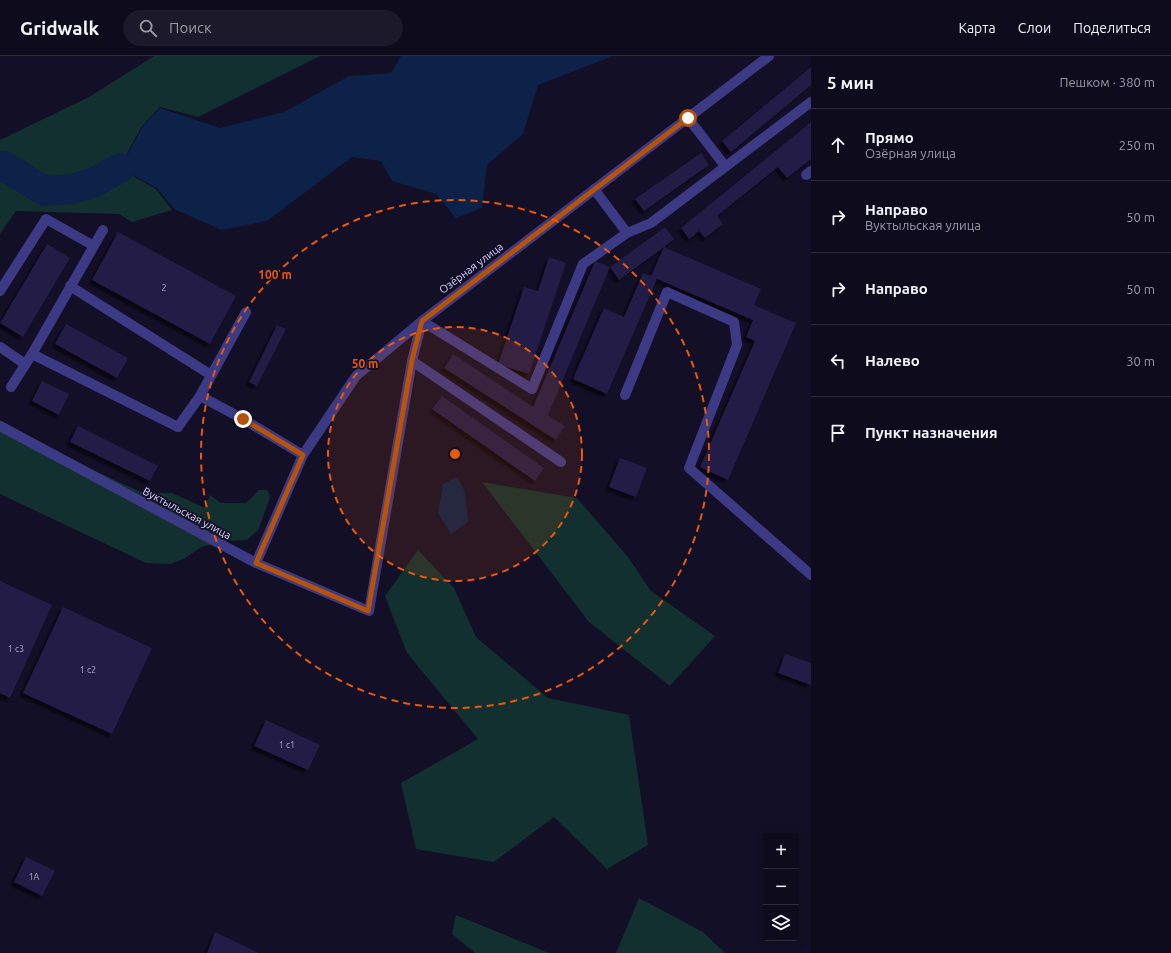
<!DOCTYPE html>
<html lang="ru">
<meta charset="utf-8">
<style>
body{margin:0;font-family:Ubuntu,sans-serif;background:#1c1929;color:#f1f3f6}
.controls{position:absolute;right:12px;bottom:12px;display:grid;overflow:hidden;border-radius:4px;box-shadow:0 2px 10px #0003}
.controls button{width:36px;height:36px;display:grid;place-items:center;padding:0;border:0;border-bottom:1px solid #2e2b3b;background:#0e0b1c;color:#f1f3f6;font:20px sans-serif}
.stop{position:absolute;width:12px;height:12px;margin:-9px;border:3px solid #b45309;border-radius:50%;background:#fff}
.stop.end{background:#b45309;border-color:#fff;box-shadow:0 1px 4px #0008}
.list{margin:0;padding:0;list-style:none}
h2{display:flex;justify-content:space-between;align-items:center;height:52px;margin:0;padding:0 16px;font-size:17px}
h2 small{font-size:13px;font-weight:400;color:#9b9ba3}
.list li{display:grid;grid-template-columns:26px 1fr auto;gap:12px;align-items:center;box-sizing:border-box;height:72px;padding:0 16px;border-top:1px solid #2e2b3b}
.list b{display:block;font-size:15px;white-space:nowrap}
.list p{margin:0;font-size:13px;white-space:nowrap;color:#9b9ba3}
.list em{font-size:13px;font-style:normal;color:#9b9ba3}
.icon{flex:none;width:22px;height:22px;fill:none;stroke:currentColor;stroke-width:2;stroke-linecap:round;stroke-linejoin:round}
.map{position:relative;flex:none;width:811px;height:897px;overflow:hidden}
header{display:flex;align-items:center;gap:24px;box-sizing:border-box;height:56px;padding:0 20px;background:#0e0b1c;border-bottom:1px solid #2e2b3b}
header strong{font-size:19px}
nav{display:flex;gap:22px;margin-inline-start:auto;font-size:14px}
.search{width:280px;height:36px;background:#1c1929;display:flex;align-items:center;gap:10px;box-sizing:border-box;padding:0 14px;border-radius:22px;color:#9b9ba3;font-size:15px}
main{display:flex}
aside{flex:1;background:#0e0b1c}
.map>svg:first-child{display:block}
.green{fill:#12302f}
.water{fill:#0c2248}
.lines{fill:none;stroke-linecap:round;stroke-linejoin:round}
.river{stroke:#0c2248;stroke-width:30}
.building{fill:#241b47;filter:url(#shadow)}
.lane{stroke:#3d3a85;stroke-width:10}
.street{stroke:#3d3a85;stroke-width:10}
.route{stroke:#b45309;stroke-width:5}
.ring{fill:none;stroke:#e8590c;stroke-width:2;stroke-dasharray:7 5}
.labels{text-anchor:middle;stroke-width:3.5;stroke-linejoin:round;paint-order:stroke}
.number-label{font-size:9px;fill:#aca6d1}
.street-label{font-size:11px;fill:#d9d4ff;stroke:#130f26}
.centre{fill:#e8590c;stroke:#130f26;stroke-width:2}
.ring-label{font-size:12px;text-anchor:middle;font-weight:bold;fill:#e8590c;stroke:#130f26;stroke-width:3.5;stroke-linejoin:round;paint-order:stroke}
</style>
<header>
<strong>Gridwalk</strong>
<div class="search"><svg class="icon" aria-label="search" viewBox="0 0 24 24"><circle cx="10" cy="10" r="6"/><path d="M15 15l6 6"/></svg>Поиск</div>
<nav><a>Карта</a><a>Слои</a><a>Поделиться</a></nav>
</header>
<main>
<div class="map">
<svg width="811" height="897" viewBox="0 0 811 897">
<defs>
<filter id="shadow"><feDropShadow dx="-3.5" dy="3.5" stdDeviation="1" flood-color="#0009"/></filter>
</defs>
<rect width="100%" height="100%" fill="#130f26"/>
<path class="green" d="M154,0H320L198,61L160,51L142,70L119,112L156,133L172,154L132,166L119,158L16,155L0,178V84L89,41Z
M0,364L28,381L93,414L143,437H172L205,452L210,439L221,447H246L259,434H267L269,438L270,442L258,474L247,484L225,485L201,491L184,503L170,508L146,507L0,438Z
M482,426L577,442L628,501L651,535L715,580L670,630L589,566Z
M418,494L454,532L476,581L548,642L629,659L648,789L607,813L554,761L494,806L416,793L401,727L478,683L407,597L385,540Z
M639,842L703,876L725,897H616Z
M456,859L549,897H475L452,878Z"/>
<path class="water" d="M401,0H613L538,29L523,78L487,109L482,152L456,162L436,138L392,125L381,105L352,101L267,165L222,174L174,153L157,132L120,112L143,70L160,52L220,72L284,56L349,20L391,17Z
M457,421L465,436L468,466L451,478L438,457L443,428Z"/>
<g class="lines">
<path class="river" d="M0,112L4,110L45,135L73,133L95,126L120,112"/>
</g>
<path class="building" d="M811,11V29L731,96L722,85Z
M811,66V103L787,122L778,111L717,160L723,168L705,182L699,175L689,183L681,172Z
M701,97L709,109L644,155L635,143Z
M665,171L674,183L664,191L761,233L754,249L796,267L728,424L700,411L755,285L746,281L753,264L657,223L607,338L573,323L604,252L624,261L643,217L651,220L664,191L619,224L610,211Z
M118,176L236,240L210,288L92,224Z
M47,188L70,202L23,281L0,267Z
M549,201L566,207L529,318L498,308L524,231L538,235Z
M595,205L610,211L548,359L565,370L556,384L444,312L453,298L533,351Z
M66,268L128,302L117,322L55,288Z
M277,269L286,273L257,330L249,326Z
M42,325L69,338L59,359L32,345Z
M442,340L544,412L535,425L432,353Z
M78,370L158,410L150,425L70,386Z
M620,402L647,412L636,441L609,431Z
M0,525L52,549L10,642L0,637Z
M63,551L152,592L112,678L23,637Z
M785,598L811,607V629L778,617Z
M266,664L320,689L308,714L254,690Z
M26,801L55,815L42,840L14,826Z
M215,876L259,897H207Z"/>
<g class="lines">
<path class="lane" d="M688,62L725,110
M806,119L811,115
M594,133L627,177
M70,230L211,319
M0,235L46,163L94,190
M0,291L25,308
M32,298L178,371L200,340L246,256
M412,305L561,406
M11,331L32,298L103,174
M625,339L667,236L734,266L737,289L689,412L811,519
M200,340L243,363L303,399
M256,507L303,399L356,320L422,265L532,333L583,208L627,177L651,167L811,46"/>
<path class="street" d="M0,370L256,507L369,555L412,305L422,265L769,0"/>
</g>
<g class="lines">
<path class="route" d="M243,363L303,399L256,507L368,555L412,304L422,265L688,62"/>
</g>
<circle cx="455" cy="398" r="127" fill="#e8590c" fill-opacity=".12"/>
<g class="ring">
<circle cx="455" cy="398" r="127"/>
<circle cx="455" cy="398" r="254"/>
</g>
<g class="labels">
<g class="number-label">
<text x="164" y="235">2</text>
<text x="16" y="596">1 с3</text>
<text x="88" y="617">1 с2</text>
<text x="287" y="692">1 с1</text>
<text x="34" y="824">1А</text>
</g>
<g class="street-label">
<text transform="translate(471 212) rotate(-37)" y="4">Озёрная улица</text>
<text transform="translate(187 457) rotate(28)" y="4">Вуктыльская улица</text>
</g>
</g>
<circle cx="455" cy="398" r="6" class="centre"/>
<g class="ring-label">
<text x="275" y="223">100 m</text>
<text x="365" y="312">50 m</text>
</g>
</svg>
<div class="controls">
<button>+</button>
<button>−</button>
<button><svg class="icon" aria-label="layers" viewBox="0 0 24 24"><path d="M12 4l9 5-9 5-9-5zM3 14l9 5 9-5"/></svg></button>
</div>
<div class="stop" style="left:688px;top:62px"></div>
<div class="stop end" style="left:243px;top:363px"></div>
</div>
<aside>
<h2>5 мин<small>Пешком · 380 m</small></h2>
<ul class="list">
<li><svg class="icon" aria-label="ahead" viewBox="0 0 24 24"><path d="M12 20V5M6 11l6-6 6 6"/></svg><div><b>Прямо</b><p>Озёрная улица</p></div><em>250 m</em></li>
<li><svg class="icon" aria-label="right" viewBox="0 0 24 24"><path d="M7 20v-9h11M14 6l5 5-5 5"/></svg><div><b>Направо</b><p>Вуктыльская улица</p></div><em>50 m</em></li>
<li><svg class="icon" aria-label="right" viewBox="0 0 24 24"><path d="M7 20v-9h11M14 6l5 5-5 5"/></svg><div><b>Направо</b></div><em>50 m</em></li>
<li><svg class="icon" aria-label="left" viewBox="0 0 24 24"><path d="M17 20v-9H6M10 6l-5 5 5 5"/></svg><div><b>Налево</b></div><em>30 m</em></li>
<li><svg class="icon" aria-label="arrive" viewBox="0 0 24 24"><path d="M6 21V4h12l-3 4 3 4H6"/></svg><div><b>Пункт назначения</b></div></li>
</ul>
</aside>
</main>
